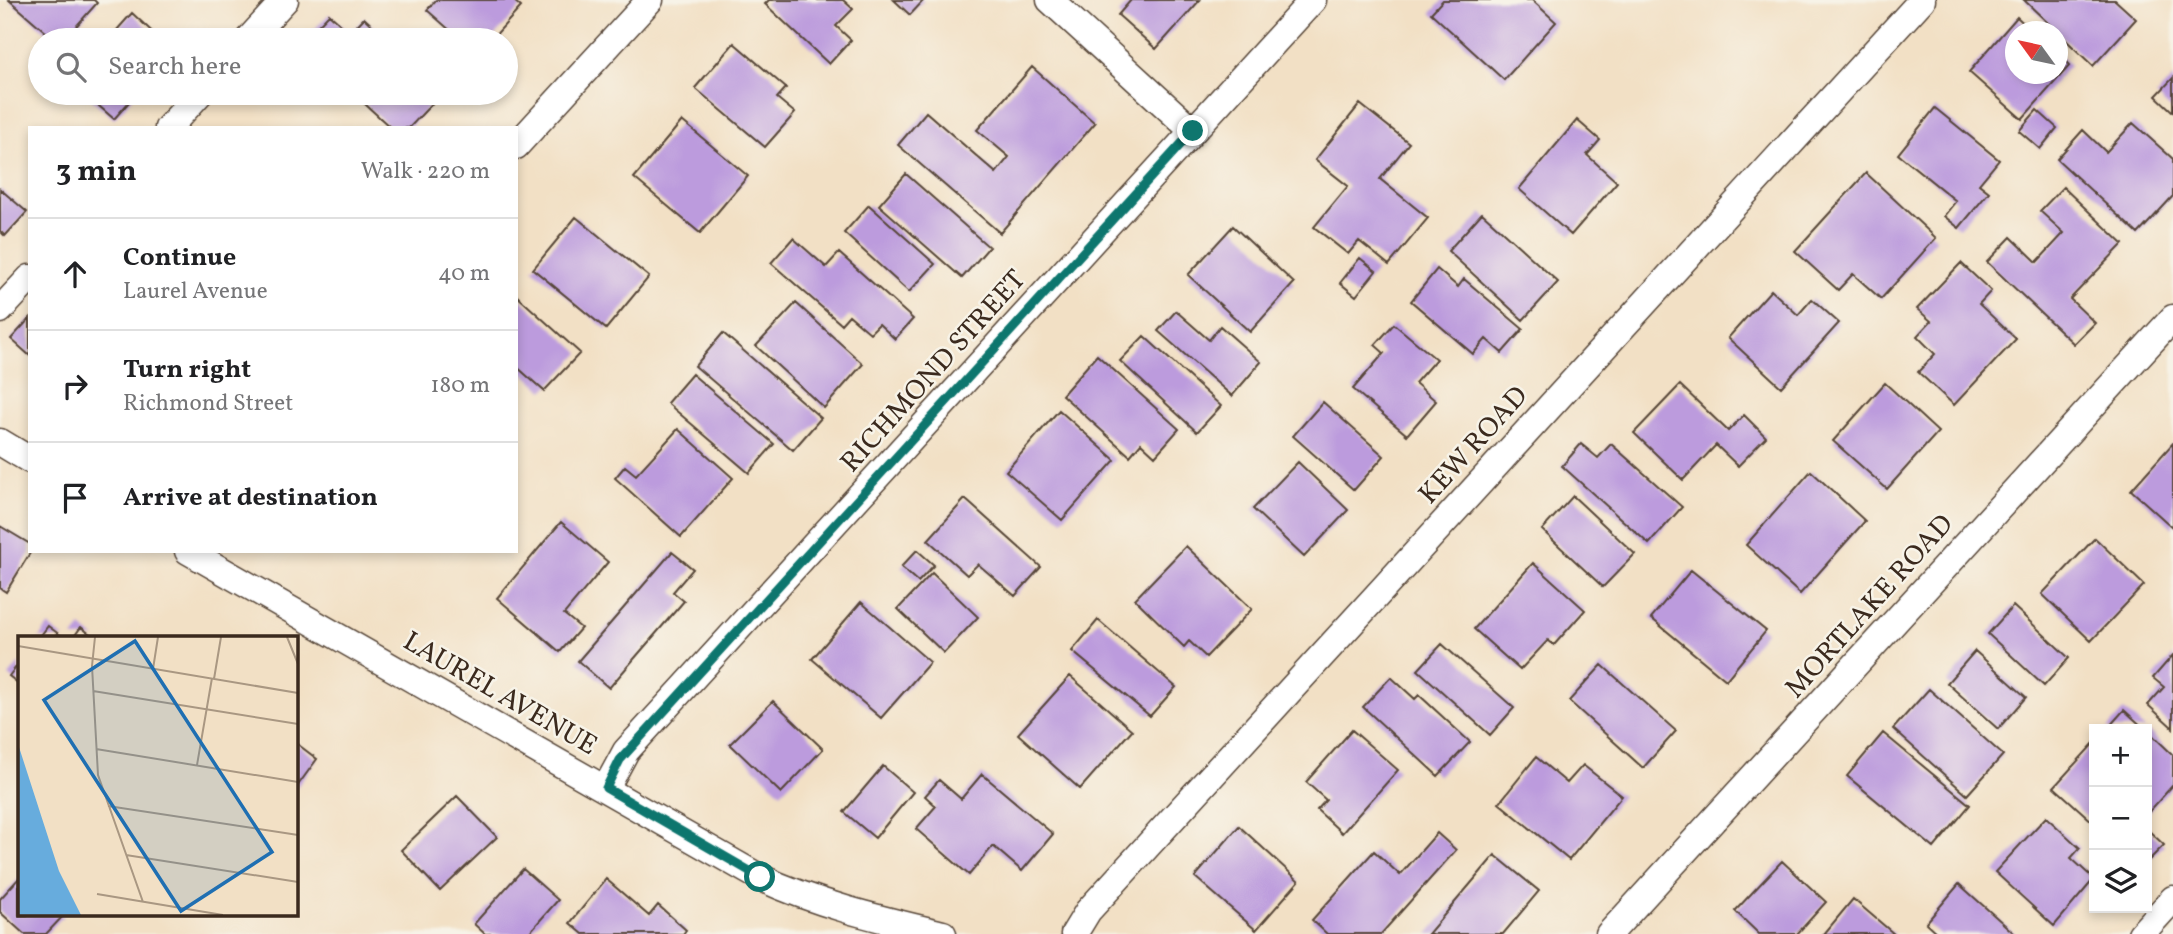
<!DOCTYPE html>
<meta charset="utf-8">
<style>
body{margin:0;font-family:Vollkorn,serif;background:#f6f6f6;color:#202124}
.controls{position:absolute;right:21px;bottom:21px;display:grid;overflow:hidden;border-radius:0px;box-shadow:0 4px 10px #0003}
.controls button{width:63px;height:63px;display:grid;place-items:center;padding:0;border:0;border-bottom:2px solid #e0e0e0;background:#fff;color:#202124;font:35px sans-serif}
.compass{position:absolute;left:2005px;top:21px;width:63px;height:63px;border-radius:50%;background:#fff;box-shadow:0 4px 10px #0003;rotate:303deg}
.stop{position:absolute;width:21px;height:21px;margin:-16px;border:5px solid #0f766e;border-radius:50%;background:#fff}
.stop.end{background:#0f766e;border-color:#fff;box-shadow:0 2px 7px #0008}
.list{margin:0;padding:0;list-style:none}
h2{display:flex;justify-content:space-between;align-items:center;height:91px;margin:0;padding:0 28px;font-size:30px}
h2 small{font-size:23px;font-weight:400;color:#757577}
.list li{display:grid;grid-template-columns:46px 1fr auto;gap:21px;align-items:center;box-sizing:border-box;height:112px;padding:0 28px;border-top:2px solid #e0e0e0}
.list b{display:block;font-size:26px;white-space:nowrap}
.list p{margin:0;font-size:23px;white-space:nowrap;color:#757577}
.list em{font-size:23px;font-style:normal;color:#757577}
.icon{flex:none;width:38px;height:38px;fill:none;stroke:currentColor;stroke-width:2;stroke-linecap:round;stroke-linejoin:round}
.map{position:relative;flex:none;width:2173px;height:934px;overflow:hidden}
.search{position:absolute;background:#fff;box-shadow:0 4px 10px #0003;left:28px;top:28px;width:490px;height:77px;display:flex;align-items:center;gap:18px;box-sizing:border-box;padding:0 24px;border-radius:38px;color:#757577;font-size:26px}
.panel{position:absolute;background:#fff;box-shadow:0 4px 10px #0003;left:28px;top:126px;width:490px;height:427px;border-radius:0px}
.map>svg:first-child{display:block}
.building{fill:#bc9bdd}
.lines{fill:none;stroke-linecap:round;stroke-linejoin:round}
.minor-casing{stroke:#564537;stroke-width:29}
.minor{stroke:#fff;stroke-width:26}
.route{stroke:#0f766e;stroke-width:9}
.labels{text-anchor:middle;stroke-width:5;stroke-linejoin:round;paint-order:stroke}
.street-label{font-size:28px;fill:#3b2a1e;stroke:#f7f3e8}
.inset-road{fill:none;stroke:#a99782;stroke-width:2}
.view{fill:#1f6fb2;fill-opacity:0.15;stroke:#1f6fb2;stroke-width:3.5}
.inset-edge{fill:none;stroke:#3b2a1e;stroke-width:3.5}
</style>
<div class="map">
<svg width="2173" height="934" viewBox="0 0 2173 934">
<rect width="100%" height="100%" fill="#f7f3e8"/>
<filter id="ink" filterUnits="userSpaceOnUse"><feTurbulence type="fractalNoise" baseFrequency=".0143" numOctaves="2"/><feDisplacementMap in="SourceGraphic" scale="14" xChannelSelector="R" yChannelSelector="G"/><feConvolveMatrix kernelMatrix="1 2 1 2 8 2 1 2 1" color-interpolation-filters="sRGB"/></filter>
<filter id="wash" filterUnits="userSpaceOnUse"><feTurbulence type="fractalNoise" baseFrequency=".00686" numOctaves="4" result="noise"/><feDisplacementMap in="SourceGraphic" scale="28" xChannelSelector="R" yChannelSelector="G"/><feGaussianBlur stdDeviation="1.57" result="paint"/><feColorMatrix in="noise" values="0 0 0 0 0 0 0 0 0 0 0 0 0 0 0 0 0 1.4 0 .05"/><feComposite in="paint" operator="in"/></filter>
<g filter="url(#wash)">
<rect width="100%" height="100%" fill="#f2e0c5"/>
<g id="blocks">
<path class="building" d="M9,0H94L97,3L64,40H55Z
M436,0H513L521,7L491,40H461L427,10Z
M769,0H843L853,9L836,26L851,40L829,64L765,4Z
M894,0H924L910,15Z
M1131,0H1200L1156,49L1118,15Z
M1443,0H1532L1556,22L1504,80L1431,13Z
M2024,0H2115L2136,19L2093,66Z
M132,13L161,40H108Z
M329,14L350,33L364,18L388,40H304Z
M2017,17L2033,32H2016V74H2058V53L2070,65L2022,119L1969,72Z
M734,43L786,88L777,98L795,113L765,147L695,88Z
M1032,67L1095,123L1000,233L898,145L926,112L996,173L1009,157L977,130Z
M2173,78V112L2156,96Z
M84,93H137L114,119Z
M353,93H442L409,128H391Z
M1360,104L1409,143L1380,179L1428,218L1389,265L1359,241L1348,254L1314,227L1348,186L1315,160Z
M1935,108L1999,160L1979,184L1989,192L1959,228L1944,216L1956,201L1898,154Z
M2037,110L2057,128L2040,149L2019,131Z
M1577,120L1600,140L1587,155L1617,182L1571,235L1519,189Z
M682,121L748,176L700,233L634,178Z
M2133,123L2173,159V196L2138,234L2057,159L2083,130L2106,152Z
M1866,173L1936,238L1881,299L1853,274L1838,290L1795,251Z
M906,174L989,247L962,278L879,205Z
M2063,187L2123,244L2070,299L2095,323L2074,344L1987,262L2011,237L2037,262L2064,233L2040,211Z
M0,189L27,212L5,236L0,231Z
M869,205L935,264L909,292L844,233Z
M1482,213L1558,282L1523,320L1448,251Z
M576,217L649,277L606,329L533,269Z
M1233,226L1294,283L1250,332L1188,275Z
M793,238L826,267L839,253L913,319L895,339L879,324L870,333L849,315L841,324L771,263Z
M1360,258L1376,271L1356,296L1340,283Z
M1961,263L1991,291L1979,304L2016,339L1954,405L1918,372L1935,354L1917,336L1931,321L1917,309Z
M1437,269L1458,287L1464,279L1523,329L1502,353L1486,339L1473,354L1411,301Z
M1771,290L1798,315L1812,299L1839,323L1781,387L1728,338Z
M516,295L580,353L544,391L516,366Z
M796,303L863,364L824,408L756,346Z
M1176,311L1209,340L1220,326L1261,362L1232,396L1158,331Z
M30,318V356L11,339Z
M1394,324L1436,359L1415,383L1436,401L1407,435L1353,389L1384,353L1375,345Z
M723,333L821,418L793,450L695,366Z
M1144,336L1221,406L1197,432L1120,361Z
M1097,355L1179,429L1155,456L1141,443L1130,456L1062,395Z
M692,374L774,444L749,473L667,403Z
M1885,383L1938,432L1887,489L1833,441Z
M1680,385L1728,431L1744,415L1766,437L1738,466L1716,445L1683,480L1634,433Z
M1323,402L1384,456L1354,490L1293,436Z
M1059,410L1115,460L1062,520L1006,471Z
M678,429L733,478L681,537L615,478L625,466L636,475Z
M2173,443V528L2131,490Z
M1581,444L1598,458L1611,444L1682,507L1649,544L1562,466Z
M1298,462L1348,510L1304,557L1253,509Z
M1811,471L1865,521L1800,594L1746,545Z
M1573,496L1635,554L1603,587L1542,530Z
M965,499L1041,567L1015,596L978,564L967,575L928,540Z
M561,522L608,562L564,614L581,628L560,652L497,598Z
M0,526L30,544V553L6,592L0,588Z
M2095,538L2144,585L2091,641L2042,594Z
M1186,546L1252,609L1206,657L1189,641L1184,647L1135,599Z
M917,550L934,565L918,582L901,567Z
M672,552L693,569L673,592L684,601L609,688L578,661Z
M1533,563L1585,610L1554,645L1548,640L1520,670L1474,629Z
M1691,570L1766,631L1726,680L1651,618Z
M932,573L978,617L944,653L898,609Z
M861,602L930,662L881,718L812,659Z
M2013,606L2069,658L2044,686L1988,634Z
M1098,620L1176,687L1150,716L1072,651Z
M48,626L64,638H39Z
M81,627L95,638H73Z
M1442,644L1514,708L1490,735L1418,670Z
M1975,651L2026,697L1998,729L1947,683Z
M2173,655V728L2148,705L2164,687L2153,678Z
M19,663V684L9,676Z
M1602,665L1676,731L1643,768L1569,701Z
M1070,676L1132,730L1080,789L1018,734Z
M1391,677L1415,699L1419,695L1470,742L1438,776L1363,707Z
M1929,689L2003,755L1967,795L1893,729Z
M773,701L823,749L781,793L730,744Z
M2124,710L2145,729H2107Z
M1352,730L1398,770L1342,833L1317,810L1326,800L1306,782Z
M2147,730L2173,755V785L2147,814Z
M1883,733L1970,805L1934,848L1847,776Z
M296,743L317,759L296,788Z
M2094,743V823L2054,787Z
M1536,757L1567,783L1583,765L1622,796L1569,860L1499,803Z
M883,766L913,792L875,838L844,812Z
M982,774L1053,834L1022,871L993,846L969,875L916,829L936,806L925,796L939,780L961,799Z
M457,796L497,837L440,891L401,850Z
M2046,817L2080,848L2071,858L2094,879L2054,926L1995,872Z
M1239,826L1299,881L1256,930L1195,877Z
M2147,829L2164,845L2147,862Z
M1437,833L1456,850L1381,934H1327L1312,920L1374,851L1400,875Z
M1495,855L1539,891L1503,934H1428Z
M1782,861L1826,902L1797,934H1759L1735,911Z
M523,869L558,900L528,934H485L474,924Z
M19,878V915H64L46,934H24L0,912V899Z
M606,879L649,916L658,905L686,930L683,934H583L570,923Z
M1959,884L2015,934H1938L1926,923Z
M1853,899L1894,934H1824Z"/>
</g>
</g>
<g filter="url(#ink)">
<use href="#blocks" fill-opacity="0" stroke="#564537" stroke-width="2"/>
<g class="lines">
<g class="minor-casing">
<path id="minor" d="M1050,0L1193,131
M248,40L285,0
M168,128L200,93
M516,146L650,0
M0,310L30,278
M0,442L30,460
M188,551L759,877C819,905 880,919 943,934
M606,788L626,751L1313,0
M1074,934L1088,911L1922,0
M1609,934L2173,318
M2141,934L2173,899"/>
</g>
<use href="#minor" class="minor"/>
</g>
</g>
<g class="lines" filter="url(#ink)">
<path class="route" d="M760,877L606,788L620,760L1193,131"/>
</g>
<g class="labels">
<g class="street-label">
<text transform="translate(932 370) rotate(-48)" y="10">RICHMOND STREET</text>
<text transform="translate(1472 444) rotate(-48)" y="10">KEW ROAD</text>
<text transform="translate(1868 605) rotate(-48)" y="10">MORTLAKE ROAD</text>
<text transform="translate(501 692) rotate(30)" y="10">LAUREL AVENUE</text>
</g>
</g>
<g transform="translate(18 636)">
<rect width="280" height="280" fill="#f2e0c5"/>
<path d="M0,108L41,235L63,279H0Z" fill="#67acdd"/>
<path class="inset-road" d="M77,1L74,30L80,139L125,266M269,1L280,28M0,10L280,57M135,33L140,1M196,43L203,1M75,55L280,88M78,113L280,146M179,129L194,42M90,170L280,199M108,219L280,246M79,258L205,279"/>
<path class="view" d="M117,5L254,216L163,275L26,64Z"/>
<rect width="280" height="280" class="inset-edge"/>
</g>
</svg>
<div class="controls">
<button>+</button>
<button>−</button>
<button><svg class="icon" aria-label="layers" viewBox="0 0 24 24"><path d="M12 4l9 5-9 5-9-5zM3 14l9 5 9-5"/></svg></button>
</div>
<svg class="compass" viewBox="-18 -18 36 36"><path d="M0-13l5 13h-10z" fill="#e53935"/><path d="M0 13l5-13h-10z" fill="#757577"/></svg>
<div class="stop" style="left:760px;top:877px"></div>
<div class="stop end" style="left:1193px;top:131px"></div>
<div class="search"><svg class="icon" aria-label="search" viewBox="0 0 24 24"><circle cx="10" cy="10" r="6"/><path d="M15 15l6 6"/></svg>Search here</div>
<section class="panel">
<h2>3 min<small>Walk · 220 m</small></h2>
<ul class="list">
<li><svg class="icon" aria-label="ahead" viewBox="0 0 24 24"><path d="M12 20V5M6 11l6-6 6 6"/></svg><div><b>Continue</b><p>Laurel Avenue</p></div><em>40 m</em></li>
<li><svg class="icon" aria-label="right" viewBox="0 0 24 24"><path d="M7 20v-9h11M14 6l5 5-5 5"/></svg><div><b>Turn right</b><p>Richmond Street</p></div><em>180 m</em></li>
<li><svg class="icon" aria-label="arrive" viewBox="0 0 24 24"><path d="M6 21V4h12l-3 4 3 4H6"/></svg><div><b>Arrive at destination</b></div></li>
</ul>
</section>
</div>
